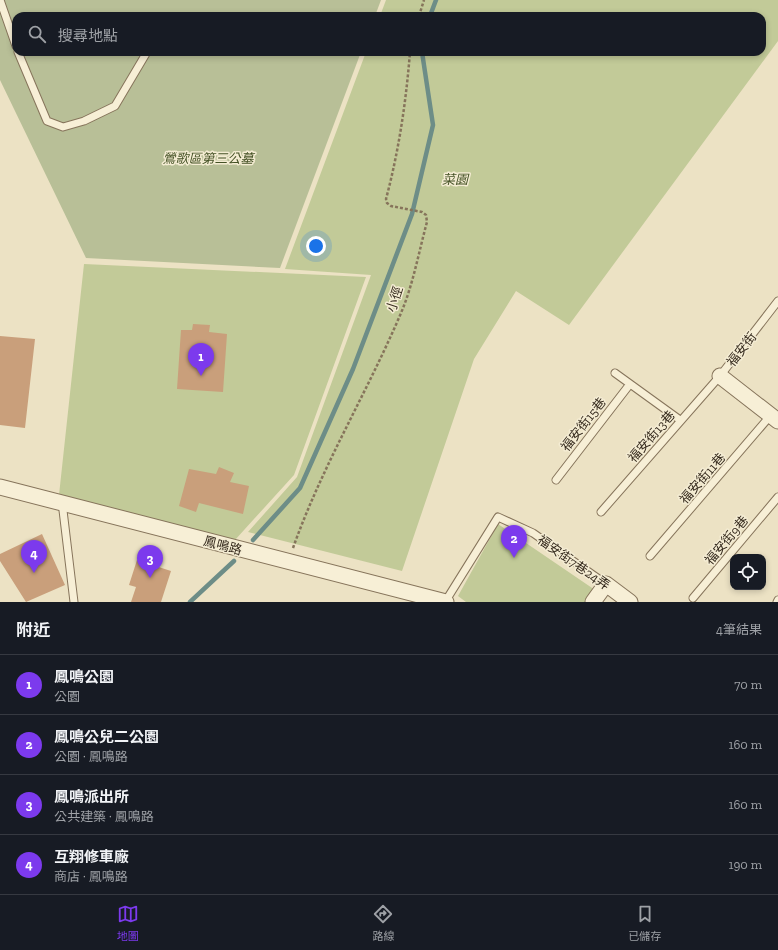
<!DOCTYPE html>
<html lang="zh-TW">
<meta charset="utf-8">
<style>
body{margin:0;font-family:"Zilla Slab","Noto Sans TC",serif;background:#242831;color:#f1f3f6}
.controls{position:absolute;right:12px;bottom:12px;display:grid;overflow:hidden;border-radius:8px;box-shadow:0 2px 6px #0003}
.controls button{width:36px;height:36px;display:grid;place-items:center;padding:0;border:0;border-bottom:1px solid #363941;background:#171b24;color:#f1f3f6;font:20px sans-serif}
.you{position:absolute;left:316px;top:246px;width:14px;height:14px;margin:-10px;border:3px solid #fff;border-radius:50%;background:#1a73e8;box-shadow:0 0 0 6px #1a73e833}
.badge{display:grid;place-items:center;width:26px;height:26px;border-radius:50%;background:#7c3aed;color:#fff;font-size:13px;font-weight:700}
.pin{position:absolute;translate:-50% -33px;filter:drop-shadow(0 1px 2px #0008)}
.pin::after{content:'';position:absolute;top:21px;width:14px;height:12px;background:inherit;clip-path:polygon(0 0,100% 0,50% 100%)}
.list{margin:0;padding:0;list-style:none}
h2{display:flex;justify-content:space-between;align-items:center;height:52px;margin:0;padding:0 16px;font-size:17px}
h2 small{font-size:13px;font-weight:400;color:#9ea1a6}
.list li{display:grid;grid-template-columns:26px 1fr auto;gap:12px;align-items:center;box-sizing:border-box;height:60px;padding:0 16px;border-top:1px solid #363941}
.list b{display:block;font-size:15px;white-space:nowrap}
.list p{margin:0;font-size:13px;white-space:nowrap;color:#9ea1a6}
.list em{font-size:13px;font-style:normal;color:#9ea1a6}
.icon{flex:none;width:22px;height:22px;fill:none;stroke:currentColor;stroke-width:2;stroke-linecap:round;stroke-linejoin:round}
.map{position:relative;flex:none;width:778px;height:602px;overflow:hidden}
.search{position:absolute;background:#171b24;box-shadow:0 2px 6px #0003;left:12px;right:12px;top:12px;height:44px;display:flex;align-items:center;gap:10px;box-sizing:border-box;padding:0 14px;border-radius:12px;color:#9ea1a6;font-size:15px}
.sheet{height:292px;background:#171b24}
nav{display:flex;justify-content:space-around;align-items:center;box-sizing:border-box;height:56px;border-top:1px solid #363941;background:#171b24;font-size:11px;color:#9ea1a6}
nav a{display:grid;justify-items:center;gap:2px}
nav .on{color:#7c3aed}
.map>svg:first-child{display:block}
.green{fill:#c2ca98}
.cemetery{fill:#b8bf97}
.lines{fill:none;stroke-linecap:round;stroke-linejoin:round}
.stream{stroke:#6d8d87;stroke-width:4.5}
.building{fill:#c99f7b}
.service-casing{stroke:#86745b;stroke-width:9}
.minor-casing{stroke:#86745b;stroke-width:17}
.path{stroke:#86745b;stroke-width:2.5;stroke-dasharray:3 2;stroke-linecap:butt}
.service{stroke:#f7efd6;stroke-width:7}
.minor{stroke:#f7efd6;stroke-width:15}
.labels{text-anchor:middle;stroke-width:3;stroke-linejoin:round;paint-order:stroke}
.park-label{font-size:13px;font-style:italic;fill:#455226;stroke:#f4ecd3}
.street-label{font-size:13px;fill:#362b1e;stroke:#f4ecd3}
</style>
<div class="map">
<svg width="778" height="602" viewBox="0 0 778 602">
<rect width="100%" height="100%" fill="#ece2c4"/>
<path class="green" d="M386,0H778V41L569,325L516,291L474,359L402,571L248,532L297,477L371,275L285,269L366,52H762V16H380Z
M84,264L366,277L294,475L235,540L59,495Z
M498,524L598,592L592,602H466L458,596Z"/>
<path class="cemetery" d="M0,0H381L375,16H16V52H361L280,268L86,258L0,80Z"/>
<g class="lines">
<path class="stream" d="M430,16L436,0
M253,540L300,488L353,369L412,214L433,125L422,52
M190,602L234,561"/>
</g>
<path class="building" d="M193,324L210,325L209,332L227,334L223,392L177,389L181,330H192Z
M0,336L35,339L25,428L0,425Z
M219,467L234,473L230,482L249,486L243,514L199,503L196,512L179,506L189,469L216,474Z
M42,534L65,585L26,602L0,561V554Z
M137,560L171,571L161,602H131L136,587L129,585Z"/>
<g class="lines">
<g class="service-casing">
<path id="service" d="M0,0L16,46
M18,52L47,121L63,127L84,121L115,106L147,52
M615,373L680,420
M556,480L630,384
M62,502L74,602
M601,512L720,376L778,301
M650,556L771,415
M693,598L778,497
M445,602L498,517L533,533L606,584
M777,602L778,600"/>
</g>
<g class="minor-casing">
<path id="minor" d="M720,376L778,421
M0,487L446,602
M593,602L606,584L630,602"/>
</g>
<path class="path" d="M419,16L424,0
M293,548C322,466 367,393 401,313C413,285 419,251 427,222L426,215L422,212L391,206L387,203L386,199C399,150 406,102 410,52"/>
<use href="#service" class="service"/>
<use href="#minor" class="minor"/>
</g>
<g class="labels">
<g class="park-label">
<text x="208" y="163">鶯歌區第三公墓</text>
<text x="455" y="184">菜園</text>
</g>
<g class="street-label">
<text transform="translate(394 299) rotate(-72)" y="5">小徑</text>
<text transform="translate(741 349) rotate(-52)" y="5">福安街</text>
<text transform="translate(583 424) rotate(-52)" y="5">福安街15巷</text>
<text transform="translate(651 436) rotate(-49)" y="5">福安街13巷</text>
<text transform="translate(702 478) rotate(-49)" y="5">福安街11巷</text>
<text transform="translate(726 540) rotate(-50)" y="5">福安街9巷</text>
<text transform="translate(223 545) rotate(15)" y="5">鳳鳴路</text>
<text transform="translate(574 562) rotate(35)" y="5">福安街7巷24弄</text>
</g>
</g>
</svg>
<div class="controls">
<button><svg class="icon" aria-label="locate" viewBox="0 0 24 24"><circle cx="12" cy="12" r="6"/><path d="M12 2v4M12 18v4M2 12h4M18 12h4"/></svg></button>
</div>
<div class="you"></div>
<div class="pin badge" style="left:201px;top:376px">1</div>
<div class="pin badge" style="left:514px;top:558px">2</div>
<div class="pin badge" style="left:150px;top:578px">3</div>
<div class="pin badge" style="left:34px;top:573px">4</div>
<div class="search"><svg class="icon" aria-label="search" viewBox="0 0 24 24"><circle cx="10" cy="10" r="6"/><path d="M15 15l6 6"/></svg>搜尋地點</div>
</div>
<section class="sheet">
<h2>附近<small>4筆結果</small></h2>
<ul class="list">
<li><span class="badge">1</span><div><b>鳳鳴公園</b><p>公園</p></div><em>70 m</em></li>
<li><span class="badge">2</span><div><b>鳳鳴公兒二公園</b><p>公園 · 鳳鳴路</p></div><em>160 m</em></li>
<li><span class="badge">3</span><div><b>鳳鳴派出所</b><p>公共建築 · 鳳鳴路</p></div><em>160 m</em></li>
<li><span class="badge">4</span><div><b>互翔修車廠</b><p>商店 · 鳳鳴路</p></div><em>190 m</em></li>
</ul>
</section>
<nav>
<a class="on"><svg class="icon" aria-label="map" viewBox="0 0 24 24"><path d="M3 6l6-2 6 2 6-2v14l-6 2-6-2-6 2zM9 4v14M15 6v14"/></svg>地圖</a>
<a><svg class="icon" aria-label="directions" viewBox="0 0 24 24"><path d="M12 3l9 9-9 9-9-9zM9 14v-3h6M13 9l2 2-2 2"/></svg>路線</a>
<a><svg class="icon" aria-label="saved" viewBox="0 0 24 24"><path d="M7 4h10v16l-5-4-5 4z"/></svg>已儲存</a>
</nav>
